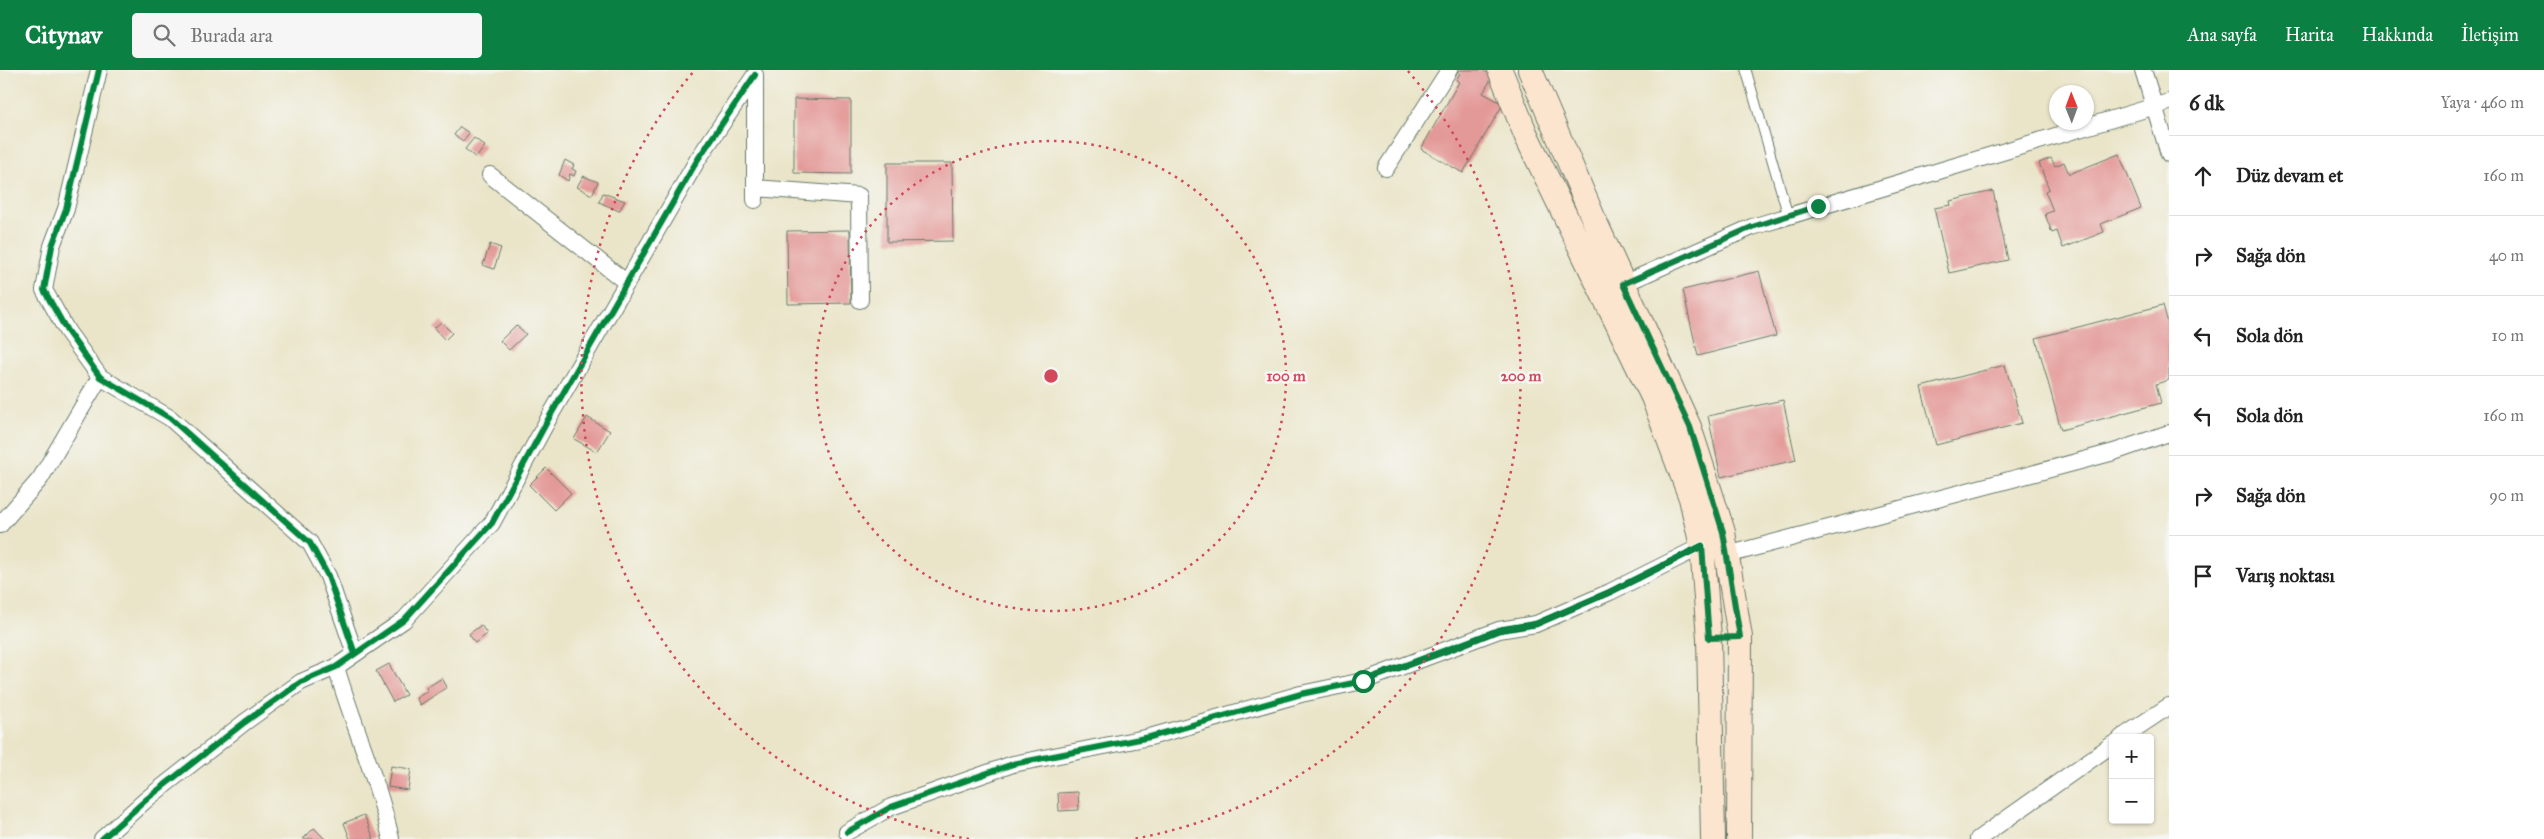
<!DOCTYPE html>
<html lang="tr">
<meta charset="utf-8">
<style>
body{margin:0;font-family:"IM FELL Great Primer",serif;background:#f6f6f6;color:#222}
.controls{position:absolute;right:15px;bottom:15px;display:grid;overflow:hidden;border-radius:5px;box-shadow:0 1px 4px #0004}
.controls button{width:45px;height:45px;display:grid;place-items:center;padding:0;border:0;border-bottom:1px solid #e0e0e0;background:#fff;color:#222;font:25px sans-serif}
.compass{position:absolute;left:2049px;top:15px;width:45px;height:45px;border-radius:50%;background:#fff;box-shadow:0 1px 4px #0004;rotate:359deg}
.stop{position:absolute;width:15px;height:15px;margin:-11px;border:4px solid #0b8043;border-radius:50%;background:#fff}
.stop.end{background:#0b8043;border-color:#fff;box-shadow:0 1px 5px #0008}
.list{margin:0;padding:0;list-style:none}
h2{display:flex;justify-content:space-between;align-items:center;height:65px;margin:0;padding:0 20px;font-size:21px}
h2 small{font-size:16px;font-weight:400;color:#767676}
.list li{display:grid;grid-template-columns:32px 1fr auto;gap:15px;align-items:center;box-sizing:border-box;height:80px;padding:0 20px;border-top:1px solid #e0e0e0}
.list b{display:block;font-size:19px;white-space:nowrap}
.list em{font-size:16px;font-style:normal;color:#767676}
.icon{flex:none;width:28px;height:28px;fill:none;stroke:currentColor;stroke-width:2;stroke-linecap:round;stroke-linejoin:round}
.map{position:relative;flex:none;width:2169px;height:769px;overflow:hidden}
header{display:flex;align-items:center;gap:30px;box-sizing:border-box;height:70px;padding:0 25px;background:#0b8043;color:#fff}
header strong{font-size:24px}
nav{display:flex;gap:28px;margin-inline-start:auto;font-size:18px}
.search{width:350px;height:45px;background:#f6f6f6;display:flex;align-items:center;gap:12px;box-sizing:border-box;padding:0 18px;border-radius:5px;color:#767676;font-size:19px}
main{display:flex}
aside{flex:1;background:#fff}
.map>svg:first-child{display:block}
.building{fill:#e39997}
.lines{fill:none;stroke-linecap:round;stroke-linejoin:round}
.lane-casing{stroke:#667868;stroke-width:11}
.street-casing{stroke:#667868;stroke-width:18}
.secondary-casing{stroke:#667868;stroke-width:26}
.lane{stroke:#fff;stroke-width:9}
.street{stroke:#fff;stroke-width:16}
.secondary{stroke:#fce5cf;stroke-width:24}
.cycleway-casing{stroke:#f6f6f2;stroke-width:9}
.cycleway{stroke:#00873e;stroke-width:6}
.route{stroke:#0b8043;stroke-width:6}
.ring{fill:none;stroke:#d1495b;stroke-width:2.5;stroke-dasharray:2.5 5}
.centre{fill:#d1495b;stroke:#f6f6f2;stroke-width:2.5}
.ring-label{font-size:15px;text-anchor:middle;font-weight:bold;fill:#d1495b;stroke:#f6f6f2;stroke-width:5;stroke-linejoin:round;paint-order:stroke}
</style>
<header>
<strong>Citynav</strong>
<div class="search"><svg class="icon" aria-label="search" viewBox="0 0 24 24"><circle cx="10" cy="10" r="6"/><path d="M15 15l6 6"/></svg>Burada ara</div>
<nav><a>Ana sayfa</a><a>Harita</a><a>Hakkında</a><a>İletişim</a></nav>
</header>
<main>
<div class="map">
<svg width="2169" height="769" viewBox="0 0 2169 769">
<rect width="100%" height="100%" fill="#f6f6f2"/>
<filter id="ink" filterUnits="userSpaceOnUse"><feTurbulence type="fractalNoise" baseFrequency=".02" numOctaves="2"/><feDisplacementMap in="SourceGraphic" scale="10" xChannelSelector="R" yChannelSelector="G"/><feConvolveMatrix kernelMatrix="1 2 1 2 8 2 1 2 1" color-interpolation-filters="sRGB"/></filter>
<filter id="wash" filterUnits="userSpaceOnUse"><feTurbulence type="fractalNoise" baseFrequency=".0096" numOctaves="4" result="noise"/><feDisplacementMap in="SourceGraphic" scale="20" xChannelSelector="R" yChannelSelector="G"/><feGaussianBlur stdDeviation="1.12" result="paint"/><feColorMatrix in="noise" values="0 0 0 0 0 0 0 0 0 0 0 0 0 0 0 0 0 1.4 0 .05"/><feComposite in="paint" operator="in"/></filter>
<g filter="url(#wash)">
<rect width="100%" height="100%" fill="#eae5c9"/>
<g id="blocks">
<path class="building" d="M1455,0H1482L1493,6L1483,23L1503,34L1463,103L1421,79L1459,12L1456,10L1460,3Z
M794,29L851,30V104L794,103Z
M460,57L469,63L463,71L454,65Z
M474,68L485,76L476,88L465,79Z
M2119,84L2141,138L2101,154L2104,162L2063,178L2057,161L2052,163L2045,144L2053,141L2045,121L2049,119L2039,93L2051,88L2055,96L2064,92L2069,104Z
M565,90L574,95L572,99L576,101L574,106L570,104L568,111L559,105Z
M887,93H952L953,171L887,172Z
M583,106L598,112L592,125L577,117Z
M1993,121L2008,190L1949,203L1934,138L1951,135L1950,131Z
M603,123L625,131L619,141L599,132Z
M850,160L851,233L788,234L787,161Z
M490,174L501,178L494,199L483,195Z
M1759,201L1776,266L1698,286L1683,220Z
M2163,235L2169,257V310L2156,314L2161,333L2061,360L2036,268Z
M441,252L452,263L445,270L434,258Z
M516,255L526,264L509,280L500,271Z
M2005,295L2022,353L1936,375L1921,317Z
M1783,330L1796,390L1721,407L1708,346Z
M587,347L610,361L597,382L574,369Z
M546,398L571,423L554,440L529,415Z
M481,555L487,564L475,573L469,564Z
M389,594L406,625L393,632L376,601Z
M442,608L447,617L420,635L416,628L428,621L426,618Z
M391,696L411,699L408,720L388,717Z
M1078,722L1079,740L1059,741L1058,723Z
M364,745L374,769H350L344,753Z
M314,758L325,769H303Z"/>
</g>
</g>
<g filter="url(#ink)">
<use href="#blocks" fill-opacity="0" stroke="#667868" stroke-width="1"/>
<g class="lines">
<g class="lane-casing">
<path id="lane" d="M1746,0L1788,145"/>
</g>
<g class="street-casing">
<path id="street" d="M99,0L66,139L52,176L44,220L67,261L100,307L170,348L310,473L328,506L355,584
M2143,0L2169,84
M1386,98L1449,0
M490,105L627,213
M755,118L859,126L860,230
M755,130V5
M1623,214L1752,157L2169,32
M0,455L40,409L100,307
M1727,485L2114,382L2169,363
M336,597C353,655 378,710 391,769
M2121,668L2169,636
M847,762L891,737L1013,694L1150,667L1301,624L1363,611L1499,560L1536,554L1610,522L1702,476
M102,769L148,728L245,652L301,612L336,597L404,550L492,453L550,346L698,89L755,5
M1978,769L2113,674"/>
</g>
<g class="secondary-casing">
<path id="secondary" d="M1500,0L1526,65L1653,327L1691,428L1702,476L1709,568L1713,769
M1530,0L1595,152L1689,357L1723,462L1740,567L1739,769"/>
</g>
<use href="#lane" class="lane"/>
<use href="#street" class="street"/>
<use href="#secondary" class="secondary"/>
<g class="cycleway-casing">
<path id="cycleway" d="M99,0L66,139L52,176L44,220L67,261L100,307L170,348L310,473L328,506L355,584
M847,762L891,737L1013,694L1150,667L1301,624L1363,611L1499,560L1536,554L1610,522L1702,476
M102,769L148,728L245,652L301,612L336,597L404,550L492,453L550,346L698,89L755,5"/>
</g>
<use href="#cycleway" class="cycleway"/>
</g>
</g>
<g class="lines" filter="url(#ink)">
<path class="route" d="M1363,611L1450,580L1499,560L1536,554L1610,522L1702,476L1709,568L1740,567L1723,462L1690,357L1623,214L1752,157L1818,136"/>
</g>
<g class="ring">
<circle cx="1051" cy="306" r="235"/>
<path d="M969 769A470 470 0 0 1 694 1M1408 1A470 470 0 0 1 1133 769"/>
</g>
<circle cx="1051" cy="306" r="8" class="centre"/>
<g class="ring-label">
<text x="1286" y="311">100 m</text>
<text x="1521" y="311">200 m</text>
</g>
</svg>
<div class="controls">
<button>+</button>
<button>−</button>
</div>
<svg class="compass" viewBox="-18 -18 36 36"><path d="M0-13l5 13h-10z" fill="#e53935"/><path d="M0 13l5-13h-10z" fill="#767676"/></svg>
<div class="stop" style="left:1363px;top:611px"></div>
<div class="stop end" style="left:1818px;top:136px"></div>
</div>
<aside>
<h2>6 dk<small>Yaya · 460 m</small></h2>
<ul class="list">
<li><svg class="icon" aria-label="ahead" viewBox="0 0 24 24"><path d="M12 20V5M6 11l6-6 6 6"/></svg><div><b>Düz devam et</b></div><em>160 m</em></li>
<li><svg class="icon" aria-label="right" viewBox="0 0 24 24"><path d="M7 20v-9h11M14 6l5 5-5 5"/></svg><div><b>Sağa dön</b></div><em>40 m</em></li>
<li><svg class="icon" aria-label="left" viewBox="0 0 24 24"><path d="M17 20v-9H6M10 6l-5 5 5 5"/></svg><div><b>Sola dön</b></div><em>10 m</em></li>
<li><svg class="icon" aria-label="left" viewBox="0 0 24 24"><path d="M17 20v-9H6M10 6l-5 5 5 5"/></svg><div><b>Sola dön</b></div><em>160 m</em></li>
<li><svg class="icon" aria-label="right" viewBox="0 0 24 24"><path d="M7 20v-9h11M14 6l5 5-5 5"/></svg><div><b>Sağa dön</b></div><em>90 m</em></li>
<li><svg class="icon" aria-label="arrive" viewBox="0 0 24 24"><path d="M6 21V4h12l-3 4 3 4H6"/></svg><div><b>Varış noktası</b></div></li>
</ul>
</aside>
</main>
